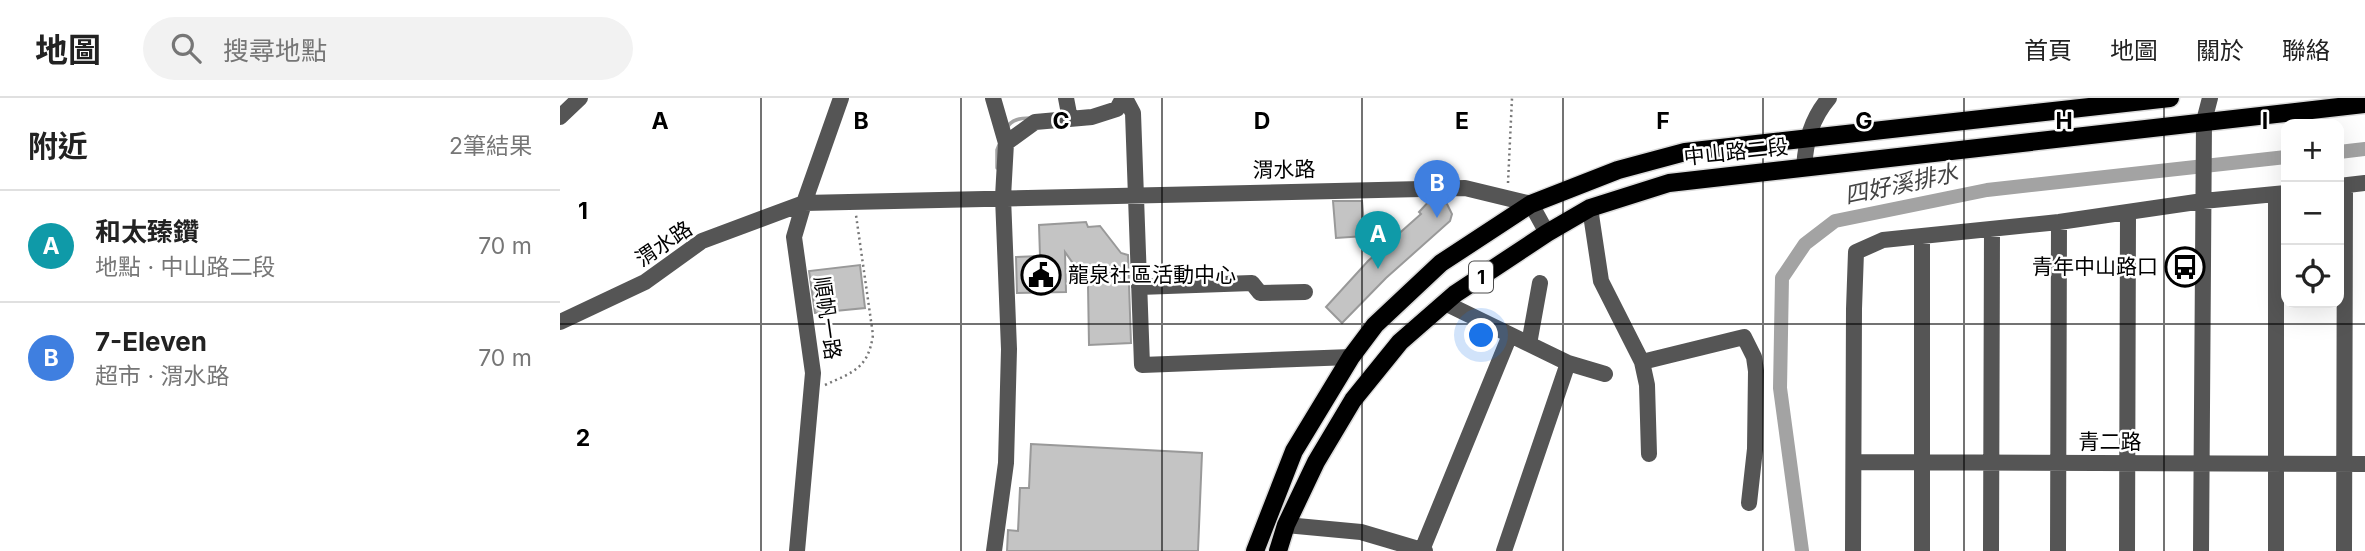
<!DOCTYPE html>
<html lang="zh-TW">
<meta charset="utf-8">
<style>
body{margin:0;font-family:Inter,"Noto Sans TC",sans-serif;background:#f2f2f2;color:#222}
.controls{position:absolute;right:21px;top:21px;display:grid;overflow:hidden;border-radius:14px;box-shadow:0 7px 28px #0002}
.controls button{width:63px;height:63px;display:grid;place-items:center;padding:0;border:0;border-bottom:2px solid #e0e0e0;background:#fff;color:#222;font:35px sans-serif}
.you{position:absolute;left:922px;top:238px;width:24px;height:24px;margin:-18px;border:5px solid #fff;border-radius:50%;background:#1a73e8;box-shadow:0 0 0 10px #1a73e833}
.badge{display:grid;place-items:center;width:46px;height:46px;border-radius:50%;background:#000;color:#fff;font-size:23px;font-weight:700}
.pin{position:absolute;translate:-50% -58px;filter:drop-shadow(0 2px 4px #0008)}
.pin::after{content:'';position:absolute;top:37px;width:24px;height:21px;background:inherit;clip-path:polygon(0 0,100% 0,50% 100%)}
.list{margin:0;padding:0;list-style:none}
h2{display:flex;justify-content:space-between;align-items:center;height:91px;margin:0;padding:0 28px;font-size:30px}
h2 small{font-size:23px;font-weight:400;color:#767676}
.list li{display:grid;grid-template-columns:46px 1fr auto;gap:21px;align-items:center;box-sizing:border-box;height:112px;padding:0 28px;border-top:2px solid #e0e0e0}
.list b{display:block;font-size:26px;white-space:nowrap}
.list p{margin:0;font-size:23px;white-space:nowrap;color:#767676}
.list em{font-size:23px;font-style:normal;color:#767676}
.icon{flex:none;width:38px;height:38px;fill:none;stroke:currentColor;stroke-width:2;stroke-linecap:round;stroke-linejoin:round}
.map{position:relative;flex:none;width:1805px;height:453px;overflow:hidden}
header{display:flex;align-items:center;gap:42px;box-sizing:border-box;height:98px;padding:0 35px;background:#fff;border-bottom:2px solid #e0e0e0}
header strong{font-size:33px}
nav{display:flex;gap:38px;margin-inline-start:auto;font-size:24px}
.search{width:490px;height:63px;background:#f2f2f2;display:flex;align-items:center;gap:18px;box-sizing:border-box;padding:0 24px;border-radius:38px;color:#767676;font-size:26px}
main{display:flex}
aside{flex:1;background:#fff}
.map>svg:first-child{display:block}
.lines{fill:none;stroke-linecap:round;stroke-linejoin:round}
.stream{stroke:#a3a3a3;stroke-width:3.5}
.canal{stroke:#a3a3a3;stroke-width:14}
.building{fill:#c4c4c4;stroke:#999;stroke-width:2}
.major-casing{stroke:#dbdbdb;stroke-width:21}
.path{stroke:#777;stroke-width:2.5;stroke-dasharray:2 3.5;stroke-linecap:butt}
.minor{stroke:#555;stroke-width:16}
.major{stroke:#000;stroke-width:18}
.grid{fill:none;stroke:#000;stroke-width:2;stroke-opacity:0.55}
.labels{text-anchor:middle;stroke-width:5;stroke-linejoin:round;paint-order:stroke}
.shield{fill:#fff;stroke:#4c4c4c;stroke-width:2}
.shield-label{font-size:19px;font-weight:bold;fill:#000}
.street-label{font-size:21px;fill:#000;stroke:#fff}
.poi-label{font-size:21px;fill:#000;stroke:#fff;text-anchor:end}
.water-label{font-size:23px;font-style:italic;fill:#444;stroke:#fff}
.grid-label{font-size:23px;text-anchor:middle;font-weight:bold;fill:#000;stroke:#fff;stroke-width:5;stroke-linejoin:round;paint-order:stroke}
</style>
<header>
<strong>地圖</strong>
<div class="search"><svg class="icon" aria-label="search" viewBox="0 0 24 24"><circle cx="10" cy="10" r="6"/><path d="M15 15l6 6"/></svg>搜尋地點</div>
<nav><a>首頁</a><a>地圖</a><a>關於</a><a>聯絡</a></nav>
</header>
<main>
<aside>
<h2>附近<small>2筆結果</small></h2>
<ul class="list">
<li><span class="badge" style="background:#0f9aa8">A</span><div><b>和太臻鑽</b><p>地點 · 中山路二段</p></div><em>70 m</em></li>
<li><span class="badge" style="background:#3f7fe0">B</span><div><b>7-Eleven</b><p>超市 · 渭水路</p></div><em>70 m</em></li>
</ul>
</aside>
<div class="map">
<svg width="1805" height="453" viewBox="0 0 1805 453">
<rect width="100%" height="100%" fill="#fff"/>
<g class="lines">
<path class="stream" d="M447,30C451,21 461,20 470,20
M437,70V52L439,47"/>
<path class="canal" d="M1779,54L1805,51
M1242,453L1220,290L1222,180L1245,146L1275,123L1427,92L1726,59"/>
</g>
<path class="building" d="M871,101H880L887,106L892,116L890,123L826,180L782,225L766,209L808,163L861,116L859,114Z
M773,103H802L805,138L776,140Z
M526,124L528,129L540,128L561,155L568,157L571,245L529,247L528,187L505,154L506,194L457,195L456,159L480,158L479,127Z
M300,167L305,210L255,215L249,173Z
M471,346L642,355L638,453H447L448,432L458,433L460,390H469Z"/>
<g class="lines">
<g class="major-casing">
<path id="major" d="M695,453L734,353L791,259L815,227L881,165L971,106L1058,72L1125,54L1610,0
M718,453L726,427L756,364L793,302L840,244L895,196L987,135L1030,110L1109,85L1805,6"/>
</g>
<path class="path" d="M948,85L952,0
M265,287C293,274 308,271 313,237L296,117"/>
<path class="minor" d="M433,0L446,45L443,99L449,251L446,365L434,453
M506,0L510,21
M565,0L573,15L582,267L791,259
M0,19L20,0
M446,45L475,24L532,19L557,11L563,0
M1244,69C1246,43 1251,21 1269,0
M1779,88L1805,85
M1716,96V453
M1030,110L1041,183L1082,264L1087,287L1089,356
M579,189L692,185L700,195L745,194
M885,205L1008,265L944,453
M0,224L85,184L142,143L244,105L905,90L971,106L987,135
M969,246L980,185
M1082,264L1184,239L1194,259L1196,273L1195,351L1189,405
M1008,265L1045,276
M1295,364L1805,366
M726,427L801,434L865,453
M862,452L950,237
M237,453L253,275L234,139L244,105L281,0
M1293,453L1294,211L1296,154L1323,142L1499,124L1643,103L1726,95
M1362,453V138
M1431,453L1432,132
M1498,453L1499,124
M1567,453L1568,115
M1641,453L1644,23L1650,0
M1784,453L1785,88"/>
<use href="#major" class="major"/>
</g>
<path class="grid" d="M201,0V453M401,0V453M602,0V453M802,0V453M1003,0V453M1203,0V453M1404,0V453M1604,0V453M0,226H1805"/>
<defs>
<g id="bus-ring" transform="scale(2.0125)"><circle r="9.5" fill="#fff" stroke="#000" stroke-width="1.5"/><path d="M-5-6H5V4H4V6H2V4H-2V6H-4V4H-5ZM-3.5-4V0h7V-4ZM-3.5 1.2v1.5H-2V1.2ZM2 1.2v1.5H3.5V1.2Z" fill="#000"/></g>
<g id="civic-ring" transform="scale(2.0125)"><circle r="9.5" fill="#fff" stroke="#000" stroke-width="1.5"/><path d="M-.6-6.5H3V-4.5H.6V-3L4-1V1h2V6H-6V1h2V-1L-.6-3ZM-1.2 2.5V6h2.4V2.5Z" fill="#000"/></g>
</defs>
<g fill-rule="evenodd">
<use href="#bus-ring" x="1625" y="169"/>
<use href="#civic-ring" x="481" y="177"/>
</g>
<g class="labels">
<rect class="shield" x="909" y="163.5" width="24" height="31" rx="5"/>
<g class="shield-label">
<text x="921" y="186">1</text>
</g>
<g class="street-label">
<text transform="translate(1176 54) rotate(-6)" y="7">中山路二段</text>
<text transform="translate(724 72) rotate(-1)" y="7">渭水路</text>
<text transform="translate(104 146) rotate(-34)" y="7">渭水路</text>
<text transform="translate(267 220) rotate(82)" y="7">順帆一路</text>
<text x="1550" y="351">青二路</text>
</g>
<g class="poi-label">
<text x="1598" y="176">青年中山路口</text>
<text x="508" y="184" text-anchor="start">龍泉社區活動中心</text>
</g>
<g class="water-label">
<text transform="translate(1341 86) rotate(-12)" y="8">四好溪排水</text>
</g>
</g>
<g class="grid-label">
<text x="100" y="31">A</text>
<text x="301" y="31">B</text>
<text x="501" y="31">C</text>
<text x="702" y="31">D</text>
<text x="902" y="31">E</text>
<text x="1103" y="31">F</text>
<text x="1304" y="31">G</text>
<text x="1504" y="31">H</text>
<text x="1705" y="31">I</text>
<text x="23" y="121">1</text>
<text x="23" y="348">2</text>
</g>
</svg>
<div class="controls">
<button>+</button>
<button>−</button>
<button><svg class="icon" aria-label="locate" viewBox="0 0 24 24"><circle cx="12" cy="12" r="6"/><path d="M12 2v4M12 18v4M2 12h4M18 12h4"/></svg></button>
</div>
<div class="you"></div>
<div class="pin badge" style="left:818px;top:171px;background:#0f9aa8">A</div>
<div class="pin badge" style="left:877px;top:120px;background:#3f7fe0">B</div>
</div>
</main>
